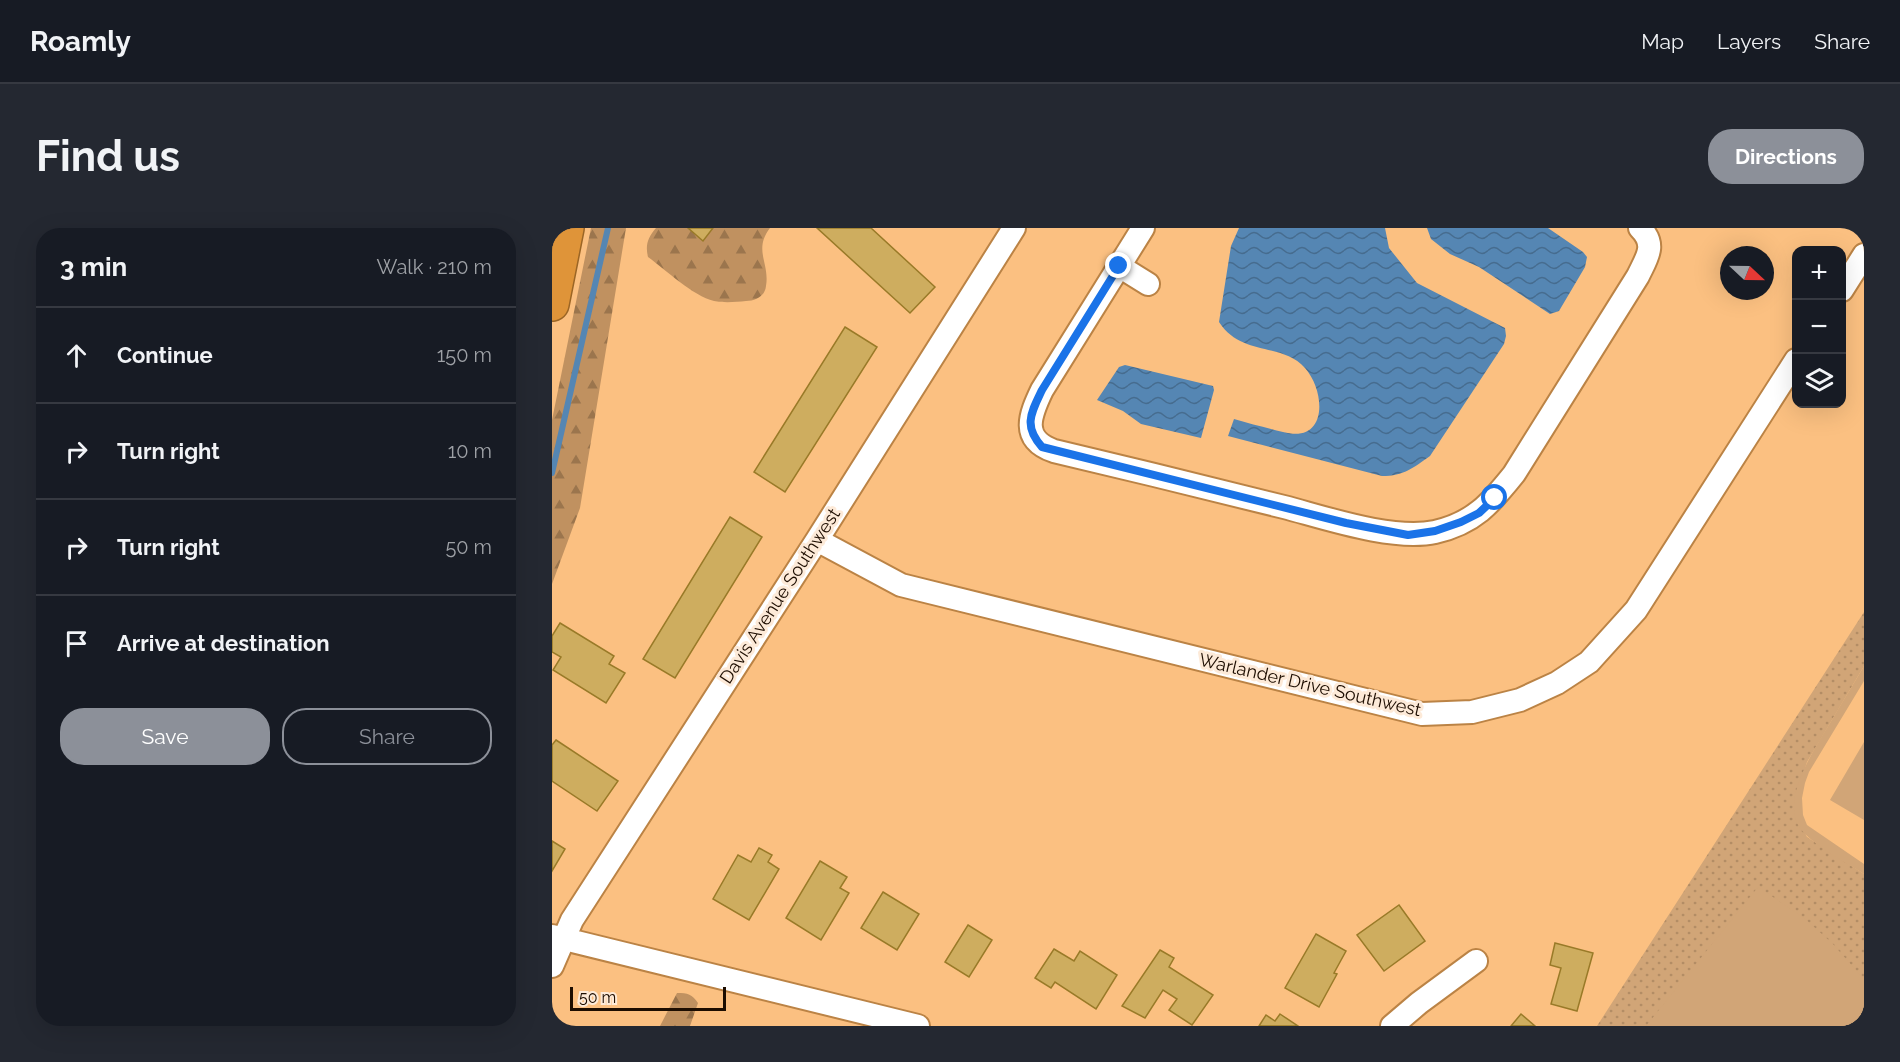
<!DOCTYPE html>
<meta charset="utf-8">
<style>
body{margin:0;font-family:Raleway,sans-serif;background:#242831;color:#f1f3f6}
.controls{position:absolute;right:18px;top:18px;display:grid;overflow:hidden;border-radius:12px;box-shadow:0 6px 24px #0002}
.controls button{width:54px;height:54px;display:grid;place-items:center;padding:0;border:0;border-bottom:2px solid #363941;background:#171b24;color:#f1f3f6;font:30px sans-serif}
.compass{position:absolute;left:1168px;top:18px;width:54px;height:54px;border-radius:50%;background:#171b24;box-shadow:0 6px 24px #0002;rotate:112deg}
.scale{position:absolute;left:18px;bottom:15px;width:156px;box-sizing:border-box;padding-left:6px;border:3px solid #1d0d00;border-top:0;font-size:16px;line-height:21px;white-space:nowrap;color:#1d0d00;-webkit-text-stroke:4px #fdead8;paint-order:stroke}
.stop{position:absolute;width:18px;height:18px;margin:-14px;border:4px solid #1a73e8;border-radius:50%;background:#fff}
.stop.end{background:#1a73e8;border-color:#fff;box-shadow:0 2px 6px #0008}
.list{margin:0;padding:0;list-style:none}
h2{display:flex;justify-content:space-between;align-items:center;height:78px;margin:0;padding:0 24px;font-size:26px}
h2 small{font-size:20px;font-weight:400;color:#9ea1a6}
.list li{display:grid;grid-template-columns:39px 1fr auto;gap:18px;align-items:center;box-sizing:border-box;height:96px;padding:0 24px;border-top:2px solid #363941}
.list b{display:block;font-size:22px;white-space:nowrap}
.list em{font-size:20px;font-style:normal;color:#9ea1a6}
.actions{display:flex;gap:12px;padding:18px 24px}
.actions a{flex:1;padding:14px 0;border:2px solid #8c9099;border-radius:24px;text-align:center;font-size:21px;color:#8c9099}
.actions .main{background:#8c9099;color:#fff}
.icon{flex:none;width:33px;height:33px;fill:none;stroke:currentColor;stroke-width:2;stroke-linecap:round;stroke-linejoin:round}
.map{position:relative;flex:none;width:1312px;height:798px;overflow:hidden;border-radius:24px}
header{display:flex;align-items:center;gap:36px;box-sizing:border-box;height:84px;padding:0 30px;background:#171b24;border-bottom:2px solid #363941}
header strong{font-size:28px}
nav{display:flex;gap:33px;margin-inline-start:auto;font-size:21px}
.intro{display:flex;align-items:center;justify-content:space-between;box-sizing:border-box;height:144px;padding:0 36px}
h1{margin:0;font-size:42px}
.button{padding:15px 27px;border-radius:24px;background:#8c9099;color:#fff;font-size:21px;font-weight:700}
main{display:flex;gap:36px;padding:0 36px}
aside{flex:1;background:#171b24;border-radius:24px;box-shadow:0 6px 24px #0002}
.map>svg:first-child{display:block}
.grass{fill:url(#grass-dots)}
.forest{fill:url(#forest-firs)}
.park{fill:#d1a577}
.water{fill:url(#water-waves)}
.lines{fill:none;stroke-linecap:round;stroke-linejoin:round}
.stream{stroke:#5586b3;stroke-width:6}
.building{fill:#cead5f;stroke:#997a28;stroke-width:1.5}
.minor-casing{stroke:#bb8345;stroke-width:26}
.highway-casing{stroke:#9b6525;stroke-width:36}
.minor{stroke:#fff;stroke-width:22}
.highway{stroke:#df9439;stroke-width:33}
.route{stroke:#1a73e8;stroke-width:8}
.labels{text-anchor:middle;stroke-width:6;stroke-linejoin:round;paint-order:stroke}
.street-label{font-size:18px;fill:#1d0d00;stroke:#fdead8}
</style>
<header>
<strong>Roamly</strong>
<nav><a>Map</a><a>Layers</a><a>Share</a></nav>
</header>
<div class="intro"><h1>Find us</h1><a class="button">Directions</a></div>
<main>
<aside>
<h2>3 min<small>Walk · 210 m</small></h2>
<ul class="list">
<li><svg class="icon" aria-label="ahead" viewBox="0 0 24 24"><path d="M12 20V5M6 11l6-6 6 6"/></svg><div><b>Continue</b></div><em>150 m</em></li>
<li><svg class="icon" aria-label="right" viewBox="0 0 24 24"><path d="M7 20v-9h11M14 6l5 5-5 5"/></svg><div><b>Turn right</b></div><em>10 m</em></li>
<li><svg class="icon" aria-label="right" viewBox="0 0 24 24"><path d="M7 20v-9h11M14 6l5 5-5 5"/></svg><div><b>Turn right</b></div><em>50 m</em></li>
<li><svg class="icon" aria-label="arrive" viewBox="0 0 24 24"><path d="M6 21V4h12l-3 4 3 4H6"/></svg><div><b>Arrive at destination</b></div></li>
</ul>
<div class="actions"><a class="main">Save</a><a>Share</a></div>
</aside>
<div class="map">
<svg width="1312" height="798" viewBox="0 0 1312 798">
<defs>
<pattern id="grass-dots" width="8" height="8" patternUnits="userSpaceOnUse" patternTransform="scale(1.5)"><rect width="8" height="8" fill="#d1a577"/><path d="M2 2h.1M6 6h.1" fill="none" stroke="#b38d65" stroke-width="1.8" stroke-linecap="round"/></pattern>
<pattern id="forest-firs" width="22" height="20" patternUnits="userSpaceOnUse" patternTransform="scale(1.5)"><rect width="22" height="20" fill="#c09160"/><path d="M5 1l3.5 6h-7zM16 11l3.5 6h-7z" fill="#9b754d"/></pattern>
<pattern id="water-waves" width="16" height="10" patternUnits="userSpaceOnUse" patternTransform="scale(1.5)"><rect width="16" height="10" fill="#5586b3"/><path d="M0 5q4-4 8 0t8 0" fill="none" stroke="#466c8f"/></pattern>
</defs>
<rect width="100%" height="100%" fill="#fbc081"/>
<path class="grass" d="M1312,384V438L1255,534L1244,568L1243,584L1255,609L1312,646V798H1045Z"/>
<path class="forest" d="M39,0H74L28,280L0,356V192Z
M104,0H136L151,13L161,0H218C201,22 218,35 214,58C213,68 204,73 194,73C184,74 172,75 162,73C141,68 114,42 96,29C93,17 96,9 104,0Z
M125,765C136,765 140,766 146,775L138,798H108Z"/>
<path class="park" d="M1312,438V453L1257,544L1253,555L1250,570L1251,587L1255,597L1312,636V646C1295,635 1259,616 1248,600C1227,570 1266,516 1281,490C1291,473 1302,455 1312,438Z
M1312,514V592L1278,572Z
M1206,659L1252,690L1280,715L1309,748L1312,753V798H1094Z"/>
<path class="water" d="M687,0H833L837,20L865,55L953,100L954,108L952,116L878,228C861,240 852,248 830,248L676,208L682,191C699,196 715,200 731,204C776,216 774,164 753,140C730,114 690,129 667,94L679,18Z
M875,0H996L1031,24L1035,29L1033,39L1007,83L998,86L927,39L898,26L879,11Z
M573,137L661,158L662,162L649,210L589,196L571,183L545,172L567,139Z"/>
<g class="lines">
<path class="stream" d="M0,245L56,0"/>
</g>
<path class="building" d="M136,0H161L151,13Z
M265,0H319L383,59L358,85Z
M293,99L325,119L233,264L202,244Z
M178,289L210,309L123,450L91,431Z
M8,395L62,428L57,436L73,445L54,475L1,442L9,429L0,424V408Z
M4,512L66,553L45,583L0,553V517Z
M0,613L13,621L0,643Z
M207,620L220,627L216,634L227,641L197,692L161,671L186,627L199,634Z
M268,633L295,649L288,660L297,665L269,712L234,690Z
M331,664L367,686L345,722L309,700Z
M847,677L873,713L832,743L805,707Z
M416,697L440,712L417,749L393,734Z
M764,706L794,723L782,745L785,746L767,779L733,760Z
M1003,715L1041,725L1025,783L999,776L1009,740L998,737Z
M502,721L522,733L528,723L565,747L544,781L503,754L499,760L483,750Z
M608,722L622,730L617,739L661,767L640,797L617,782L625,771L611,762L593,790L570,778Z
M728,786L746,798H707L714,787L723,793Z
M969,786L983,798H959Z"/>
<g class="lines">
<g class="minor-casing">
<path id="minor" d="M591,0L490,162C478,187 468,211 502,223C579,241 655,260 732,279C774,290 841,313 883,304C922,295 938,276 962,246L1086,48C1095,29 1105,17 1088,0
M567,38L596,56
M1290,62L1312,27
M265,312L349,357L870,486L920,484L968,472L1005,455L1037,434L1084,382L1244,132
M0,708L366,798
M0,738L20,692L40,661L265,312L462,0
M840,798L867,775L924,733"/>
</g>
<g class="highway-casing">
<path id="highway" d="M0,76L15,0"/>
</g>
<use href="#minor" class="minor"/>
<use href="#highway" class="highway"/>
</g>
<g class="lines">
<path class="route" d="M567,38L490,162C479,185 471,198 490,219L794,295L856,307L883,303L909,294L927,285L943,270"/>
</g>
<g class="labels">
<g class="street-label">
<text transform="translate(228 368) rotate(-57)" y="6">Davis Avenue Southwest</text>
<text transform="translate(758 457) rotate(13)" y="6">Warlander Drive Southwest</text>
</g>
</g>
</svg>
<div class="controls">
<button>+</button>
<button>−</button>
<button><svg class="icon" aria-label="layers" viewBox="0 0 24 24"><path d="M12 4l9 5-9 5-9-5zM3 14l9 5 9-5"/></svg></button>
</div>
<svg class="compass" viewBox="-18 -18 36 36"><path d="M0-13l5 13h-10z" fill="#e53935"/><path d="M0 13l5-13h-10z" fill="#9ea1a6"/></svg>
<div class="scale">50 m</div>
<div class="stop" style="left:943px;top:270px"></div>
<div class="stop end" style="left:567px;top:38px"></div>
</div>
</main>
